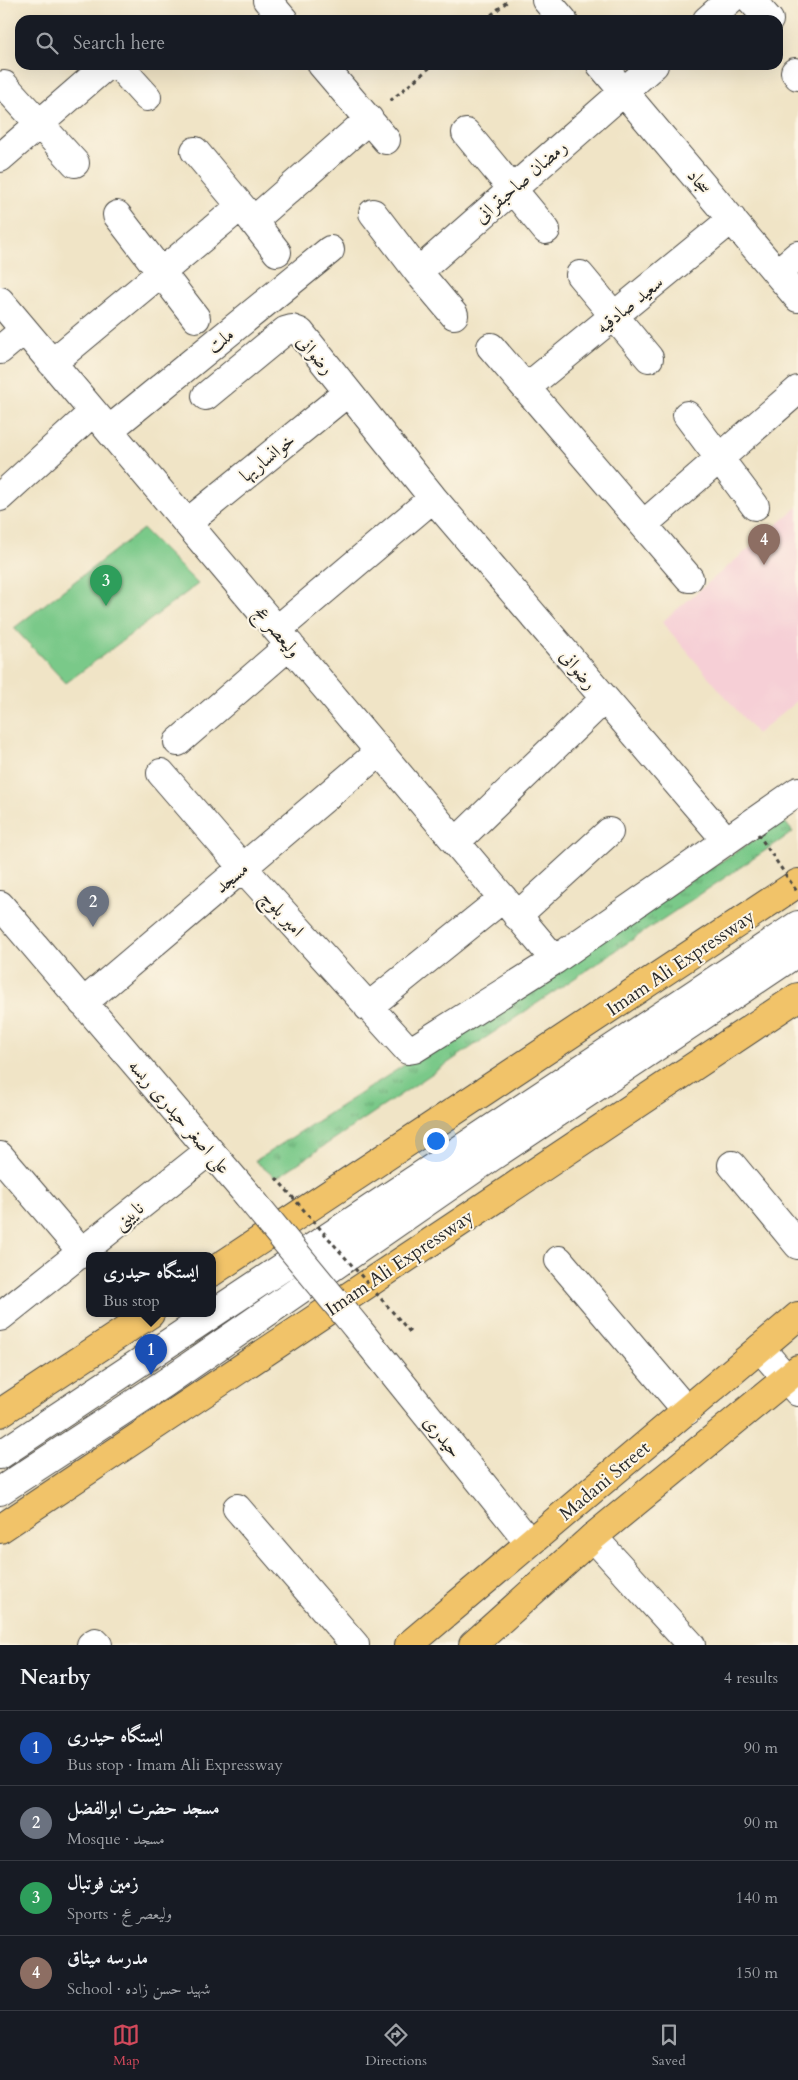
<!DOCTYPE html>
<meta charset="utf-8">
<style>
body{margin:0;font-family:Cardo,Amiri,serif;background:#242831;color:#f1f3f6}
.you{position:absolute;left:435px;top:1140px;width:18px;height:18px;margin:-12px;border:4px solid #fff;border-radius:50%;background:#1a73e8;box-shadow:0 0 0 8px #1a73e833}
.badge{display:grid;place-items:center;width:32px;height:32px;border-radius:50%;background:#d1495b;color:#fff;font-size:16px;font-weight:700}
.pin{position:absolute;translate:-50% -41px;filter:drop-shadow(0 1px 2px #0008)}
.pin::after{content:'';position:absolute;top:26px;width:18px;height:15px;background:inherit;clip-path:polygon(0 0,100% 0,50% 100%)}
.popup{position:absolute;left:86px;top:1252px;width:130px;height:65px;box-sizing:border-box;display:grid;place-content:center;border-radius:10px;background:#171b24;filter:drop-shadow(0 1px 4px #0005);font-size:16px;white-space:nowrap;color:#9ea1a6}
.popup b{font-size:19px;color:#f1f3f6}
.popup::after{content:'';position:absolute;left:50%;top:100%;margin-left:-10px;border:10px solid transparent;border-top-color:#171b24}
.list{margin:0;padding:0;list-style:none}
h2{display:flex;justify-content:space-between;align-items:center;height:65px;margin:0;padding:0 20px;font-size:21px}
h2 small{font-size:16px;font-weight:400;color:#9ea1a6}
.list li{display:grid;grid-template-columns:32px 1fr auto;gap:15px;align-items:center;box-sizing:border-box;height:75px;padding:0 20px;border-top:1px solid #363941}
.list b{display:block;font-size:19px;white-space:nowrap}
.list p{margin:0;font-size:16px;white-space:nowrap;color:#9ea1a6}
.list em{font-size:16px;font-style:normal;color:#9ea1a6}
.icon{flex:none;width:28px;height:28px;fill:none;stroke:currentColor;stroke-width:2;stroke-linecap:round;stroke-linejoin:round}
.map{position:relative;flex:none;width:798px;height:1645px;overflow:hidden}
.search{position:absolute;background:#171b24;box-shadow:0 5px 20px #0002;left:15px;right:15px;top:15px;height:55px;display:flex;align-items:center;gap:12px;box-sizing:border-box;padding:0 18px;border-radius:15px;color:#9ea1a6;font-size:19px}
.sheet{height:365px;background:#171b24}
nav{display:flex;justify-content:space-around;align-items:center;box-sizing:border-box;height:70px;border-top:1px solid #363941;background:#171b24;font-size:14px;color:#9ea1a6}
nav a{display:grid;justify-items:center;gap:2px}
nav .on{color:#d1495b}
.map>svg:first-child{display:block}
.built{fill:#f6cfd6}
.grass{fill:#7ac989;stroke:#527a5a}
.park{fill:url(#park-tufts);stroke:#527a5a}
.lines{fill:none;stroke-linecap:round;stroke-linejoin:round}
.minor-casing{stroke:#494742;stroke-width:30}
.major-casing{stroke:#494742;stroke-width:30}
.highway-casing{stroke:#494742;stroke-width:30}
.path{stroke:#494742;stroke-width:3;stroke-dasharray:4 4;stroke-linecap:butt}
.minor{stroke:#fff;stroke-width:28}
.major{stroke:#f1c369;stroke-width:28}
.highway{stroke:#f1c369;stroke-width:28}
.minor-bridge-casing{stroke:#494742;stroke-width:30;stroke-linecap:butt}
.path-bridge{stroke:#494742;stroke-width:3;stroke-dasharray:4 4;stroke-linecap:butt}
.minor-bridge{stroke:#fff;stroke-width:28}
.labels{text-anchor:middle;stroke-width:4;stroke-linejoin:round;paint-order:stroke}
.street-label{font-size:19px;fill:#2b2b2b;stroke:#fcf5e5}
</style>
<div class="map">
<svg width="798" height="1645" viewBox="0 0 798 1645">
<defs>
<pattern id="park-tufts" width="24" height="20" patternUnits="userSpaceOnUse" patternTransform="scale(1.25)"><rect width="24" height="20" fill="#7ac989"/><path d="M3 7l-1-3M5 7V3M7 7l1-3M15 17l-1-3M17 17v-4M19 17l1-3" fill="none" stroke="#64a370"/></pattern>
</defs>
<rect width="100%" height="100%" fill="#fcf5e5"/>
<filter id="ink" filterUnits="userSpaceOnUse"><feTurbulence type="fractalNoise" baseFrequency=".02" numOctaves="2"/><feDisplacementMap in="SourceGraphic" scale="10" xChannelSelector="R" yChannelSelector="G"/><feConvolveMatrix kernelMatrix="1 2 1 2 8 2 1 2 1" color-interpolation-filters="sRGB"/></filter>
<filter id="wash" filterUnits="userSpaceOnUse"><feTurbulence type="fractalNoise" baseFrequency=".0096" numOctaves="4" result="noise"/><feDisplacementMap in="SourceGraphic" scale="20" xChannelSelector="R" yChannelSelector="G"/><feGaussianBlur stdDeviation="1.12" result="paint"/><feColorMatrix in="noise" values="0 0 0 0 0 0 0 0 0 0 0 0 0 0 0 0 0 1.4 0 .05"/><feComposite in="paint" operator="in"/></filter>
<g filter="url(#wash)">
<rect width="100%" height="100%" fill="#f0e4c6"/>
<path class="built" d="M798,507V700L757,734L662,622Z"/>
<path class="grass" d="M143,529L198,584L66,683L14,628Z"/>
<path class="park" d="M784,821L793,832L276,1178L255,1161Z"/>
</g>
<g filter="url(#ink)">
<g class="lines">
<g class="minor-casing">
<path id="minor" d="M267,0L284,20
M546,0L563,20
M751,0L769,20
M707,20L730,0
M118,65L147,97
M322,65L386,140
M601,65L798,298
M795,72L798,76
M4,85L75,163
M466,133L546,230
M195,151L241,206
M0,158L107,65
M373,213L418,272L454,315
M117,215L196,318
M253,221L277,252
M418,272L654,65
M777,273L798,255
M580,275L649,358
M0,301L555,960
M491,347L689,578
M0,350L24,330
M52,363L241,206L253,221L369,119
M526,388L732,219
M206,396L285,331L292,329L300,332L433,498L725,839
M687,415L755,506
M109,430L330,250
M0,497L93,412
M187,523L348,392
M644,524L798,390
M277,630L433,498
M178,742L290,645
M161,773L242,867L408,1050L414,1049L555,960L798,791
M456,842L604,699
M0,905L246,1193
M517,916L609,832
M83,1003L379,752
M368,1007L503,898
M0,1156L82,1252
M732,1165L798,1245
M559,1260L687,1411
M0,1317L209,1151
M357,1328L529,1542
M760,1348L798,1392
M0,1455L798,925
M0,1491L165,1383L490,1158L798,952
M237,1508L355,1645
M593,1537L691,1645
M91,1645L95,1642L98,1645"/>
</g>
<g class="major-casing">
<path id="major" d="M409,1645L798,1316
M473,1645L593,1537L798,1369"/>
</g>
<g class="highway-casing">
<path id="highway" d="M212,1272L798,883
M0,1413L150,1314
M0,1529L798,997"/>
</g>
<path class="path" d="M485,20L509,0
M390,101L433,65"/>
<use href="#minor" class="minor"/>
<use href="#major" class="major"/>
<use href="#highway" class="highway"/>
<g class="minor-bridge-casing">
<path id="minor-bridge" d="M246,1193L357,1328"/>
</g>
<path class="path-bridge" d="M758,834L798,893
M276,1178L410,1332"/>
<use href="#minor-bridge" class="minor-bridge"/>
</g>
</g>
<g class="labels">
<g class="street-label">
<text transform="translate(520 181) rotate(-41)" y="7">رمضان صاحبقرانی</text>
<text transform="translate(700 181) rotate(50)" y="7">سجاد</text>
<text transform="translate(629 304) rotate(-39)" y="7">سعید صادقیه</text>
<text transform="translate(220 340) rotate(-39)" y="7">ملت</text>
<text transform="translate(316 354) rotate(49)" y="7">رضوانی</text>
<text transform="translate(267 457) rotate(-39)" y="7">خوانساریها</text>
<text transform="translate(278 631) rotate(50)" y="7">ولیعصر عج</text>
<text transform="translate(579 669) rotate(50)" y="7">رضوانی</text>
<text transform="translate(231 877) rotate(-40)" y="7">مسجد</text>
<text transform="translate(283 913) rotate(48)" y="7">امیر بلوچ</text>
<text transform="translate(680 962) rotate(-34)" y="7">Imam Ali Expressway</text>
<text transform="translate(180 1116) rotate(49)" y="7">علی اصغر حیدری ریسه</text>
<text transform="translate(128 1215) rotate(-39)" y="7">نایینی</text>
<text transform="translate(399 1262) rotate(-34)" y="7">Imam Ali Expressway</text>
<text transform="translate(443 1436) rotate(51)" y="7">حیدری</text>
<text transform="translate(604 1480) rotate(-40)" y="7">Madani Street</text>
</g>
</g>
</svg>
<div class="you"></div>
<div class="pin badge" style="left:151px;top:1375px;background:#1a4fb4">1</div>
<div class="popup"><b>ایستگاه حیدری</b>Bus stop</div>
<div class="pin badge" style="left:93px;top:927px;background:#6b7280">2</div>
<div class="pin badge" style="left:106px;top:606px;background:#2e9e5b">3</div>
<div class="pin badge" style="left:764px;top:565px;background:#8d6e63">4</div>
<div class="search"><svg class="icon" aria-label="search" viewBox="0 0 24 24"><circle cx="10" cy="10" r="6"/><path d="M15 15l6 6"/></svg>Search here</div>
</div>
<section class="sheet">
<h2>Nearby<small>4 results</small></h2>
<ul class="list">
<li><span class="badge" style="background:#1a4fb4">1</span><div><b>ایستگاه حیدری</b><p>Bus stop · Imam Ali Expressway</p></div><em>90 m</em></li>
<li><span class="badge" style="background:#6b7280">2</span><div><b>مسجد حضرت ابوالفضل</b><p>Mosque · مسجد</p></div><em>90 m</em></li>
<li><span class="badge" style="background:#2e9e5b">3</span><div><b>زمین فوتبال</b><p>Sports · ولیعصر عج</p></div><em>140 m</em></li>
<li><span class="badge" style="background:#8d6e63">4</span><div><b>مدرسه میثاق</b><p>School · شهید حسن زاده</p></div><em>150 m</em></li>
</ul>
</section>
<nav>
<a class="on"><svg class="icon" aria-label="map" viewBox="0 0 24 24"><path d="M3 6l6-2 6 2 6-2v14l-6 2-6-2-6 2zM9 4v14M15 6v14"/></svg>Map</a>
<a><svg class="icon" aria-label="directions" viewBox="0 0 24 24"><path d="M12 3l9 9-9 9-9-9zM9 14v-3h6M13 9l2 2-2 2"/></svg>Directions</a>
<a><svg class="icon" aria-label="saved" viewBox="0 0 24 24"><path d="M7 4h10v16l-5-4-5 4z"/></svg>Saved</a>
</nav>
